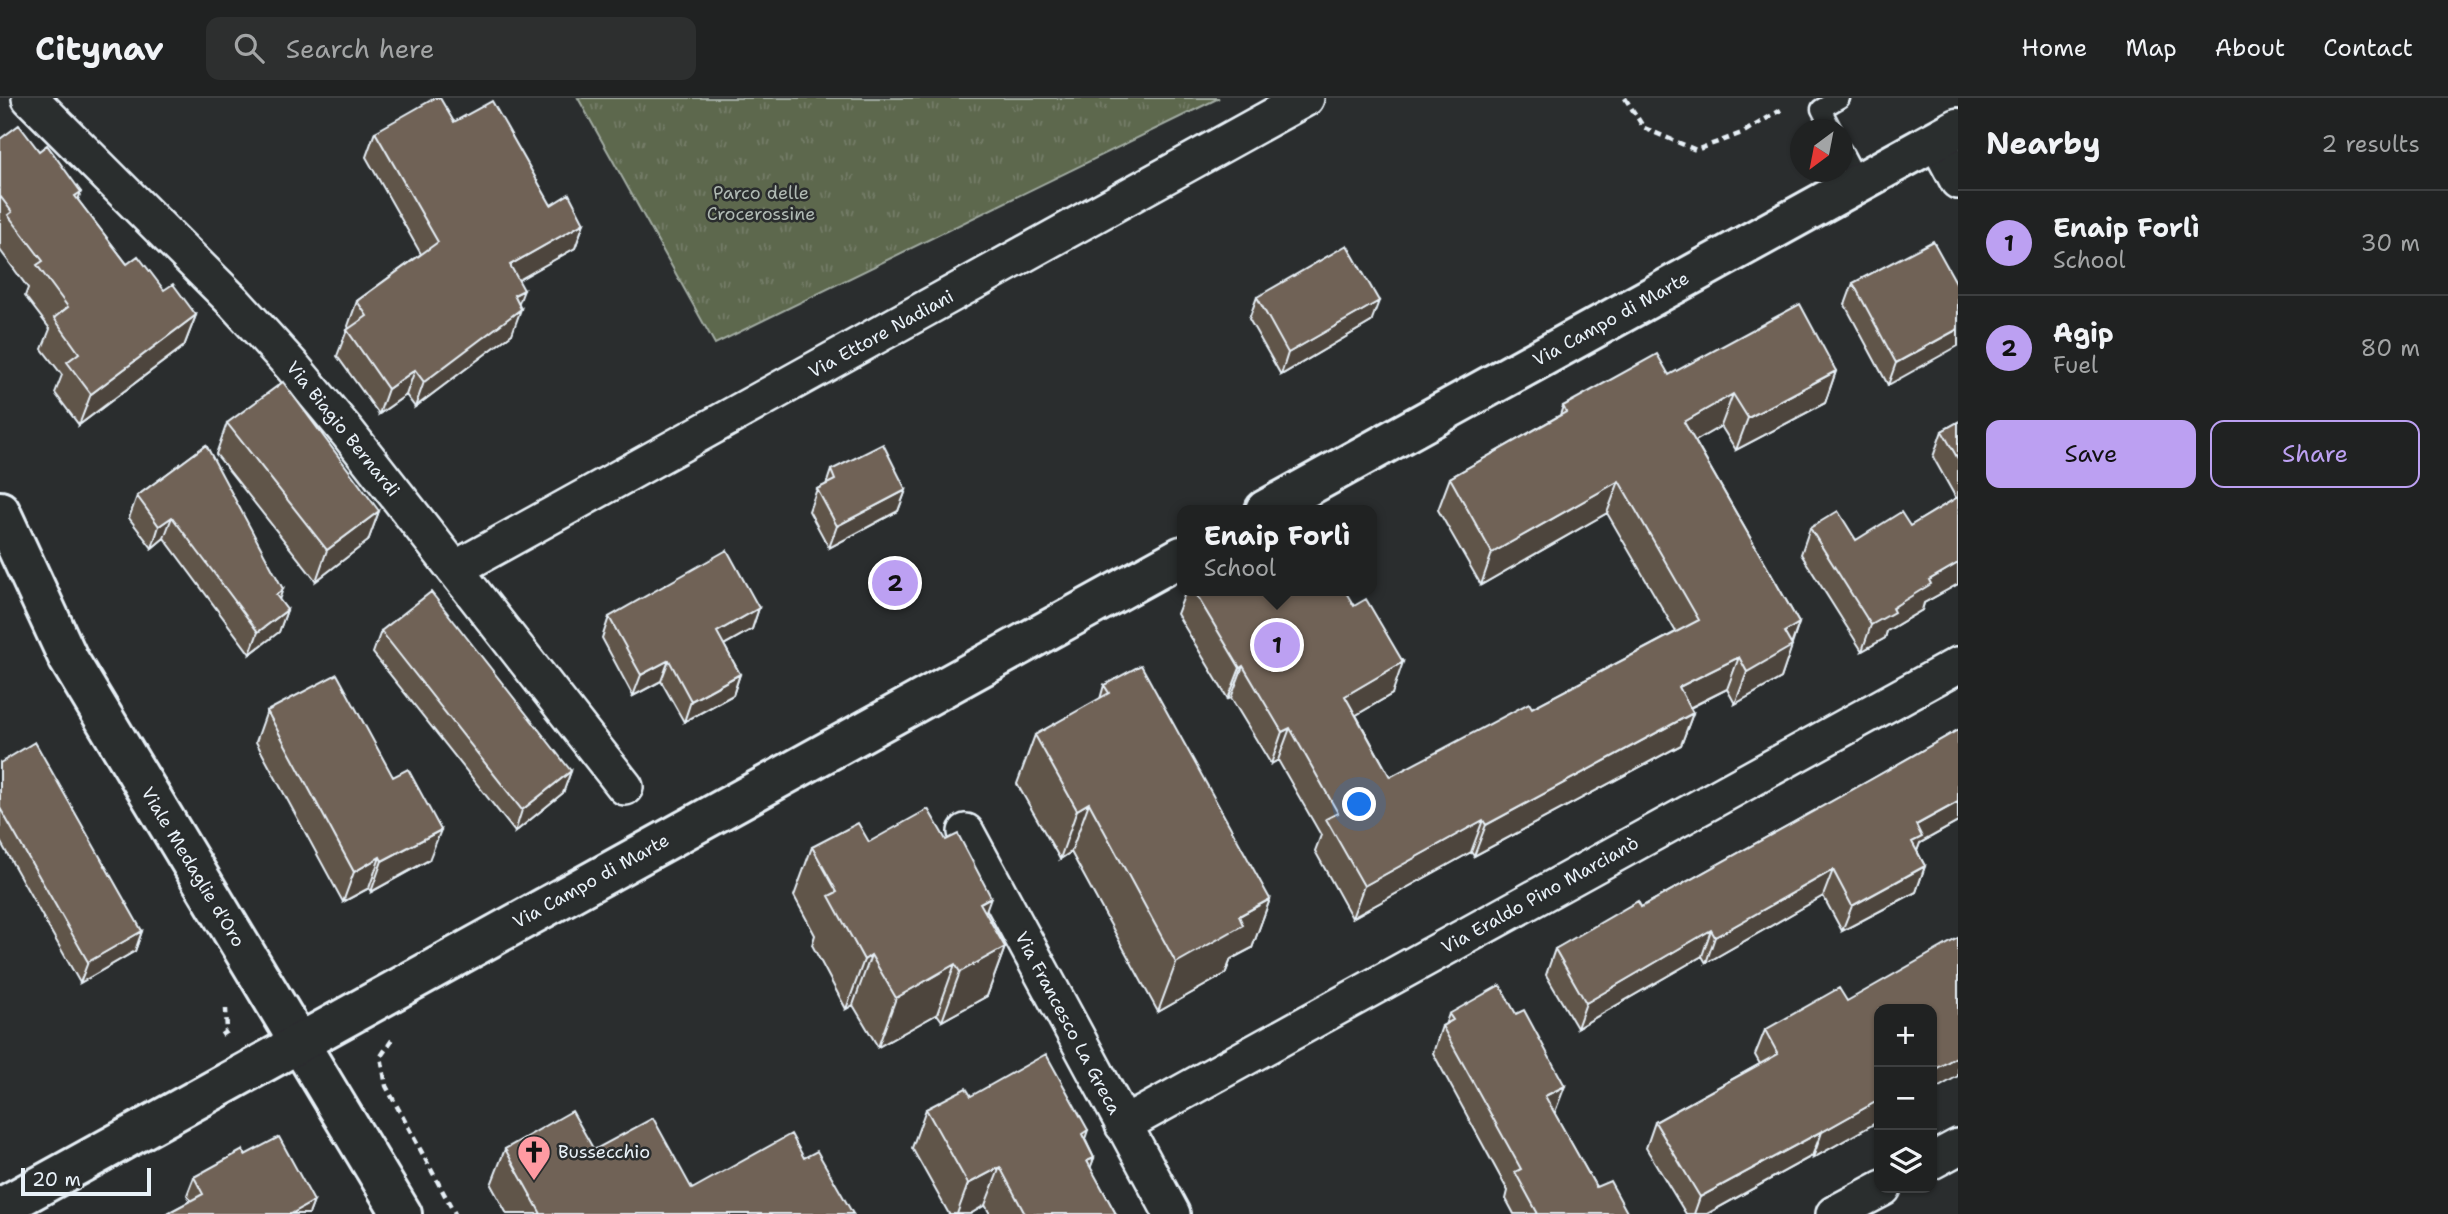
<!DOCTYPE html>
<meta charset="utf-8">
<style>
body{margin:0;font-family:"Shantell Sans",sans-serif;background:#2d2f2f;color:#f1f3f6}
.controls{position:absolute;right:21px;bottom:21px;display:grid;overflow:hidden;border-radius:14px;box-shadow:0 2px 5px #0004}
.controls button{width:63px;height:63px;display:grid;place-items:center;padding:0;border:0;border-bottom:2px solid #3d3f40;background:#202222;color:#f1f3f6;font:35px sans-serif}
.compass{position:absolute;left:1790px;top:21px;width:63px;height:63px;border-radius:50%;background:#202222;box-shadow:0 2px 5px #0004;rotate:212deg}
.scale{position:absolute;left:21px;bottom:18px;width:130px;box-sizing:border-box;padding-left:7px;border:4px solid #e8f1f8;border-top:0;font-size:19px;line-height:24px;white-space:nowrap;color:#e8f1f8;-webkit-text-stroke:5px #2a2d2e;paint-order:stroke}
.you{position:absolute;left:1360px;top:707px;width:24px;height:24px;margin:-18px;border:5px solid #fff;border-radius:50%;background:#1a73e8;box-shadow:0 0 0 10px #1a73e833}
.badge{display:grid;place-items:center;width:46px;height:46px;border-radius:50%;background:#bca0f2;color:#111;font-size:23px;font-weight:700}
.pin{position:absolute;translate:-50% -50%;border:4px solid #fff;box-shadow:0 2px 7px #0006}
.popup{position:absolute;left:1177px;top:407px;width:200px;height:91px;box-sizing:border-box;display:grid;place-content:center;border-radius:14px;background:#202222;filter:drop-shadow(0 2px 5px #0005);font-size:23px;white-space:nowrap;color:#a2a4a5}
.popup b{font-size:26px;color:#f1f3f6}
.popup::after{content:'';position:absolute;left:50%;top:100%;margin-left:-14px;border:14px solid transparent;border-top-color:#202222}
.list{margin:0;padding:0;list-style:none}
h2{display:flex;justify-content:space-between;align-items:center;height:91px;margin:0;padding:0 28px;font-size:30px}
h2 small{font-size:23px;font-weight:400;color:#a2a4a5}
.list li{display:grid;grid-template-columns:46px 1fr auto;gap:21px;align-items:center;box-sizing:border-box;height:105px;padding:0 28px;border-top:2px solid #3d3f40}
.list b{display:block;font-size:26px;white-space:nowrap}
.list p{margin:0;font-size:23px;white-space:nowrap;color:#a2a4a5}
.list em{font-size:23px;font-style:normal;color:#a2a4a5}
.actions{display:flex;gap:14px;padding:21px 28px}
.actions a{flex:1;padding:16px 0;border:2px solid #bca0f2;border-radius:14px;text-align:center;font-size:24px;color:#bca0f2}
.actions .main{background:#bca0f2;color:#111}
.icon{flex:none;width:38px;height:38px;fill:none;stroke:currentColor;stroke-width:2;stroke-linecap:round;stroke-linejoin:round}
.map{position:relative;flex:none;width:1958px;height:1116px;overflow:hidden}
header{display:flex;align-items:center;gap:42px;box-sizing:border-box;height:98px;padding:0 35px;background:#202222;border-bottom:2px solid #3d3f40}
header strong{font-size:33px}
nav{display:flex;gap:38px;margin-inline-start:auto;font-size:24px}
.search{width:490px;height:63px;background:#2d2f2f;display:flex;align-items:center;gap:18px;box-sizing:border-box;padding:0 24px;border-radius:14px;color:#a2a4a5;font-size:26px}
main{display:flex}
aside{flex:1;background:#202222}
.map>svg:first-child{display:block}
.park{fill:url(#park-tufts);stroke:#a2aca3;stroke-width:2}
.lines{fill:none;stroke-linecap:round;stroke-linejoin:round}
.service-casing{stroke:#e8f1f8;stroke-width:23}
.minor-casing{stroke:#e8f1f8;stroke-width:40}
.tertiary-casing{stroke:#e8f1f8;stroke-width:44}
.secondary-casing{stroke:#e8f1f8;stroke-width:44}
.path{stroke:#e8f1f8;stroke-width:4.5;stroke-dasharray:7 5;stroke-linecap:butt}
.service{stroke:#2a2d2e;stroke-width:18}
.minor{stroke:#2a2d2e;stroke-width:35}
.tertiary{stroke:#2a2d2e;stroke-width:38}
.secondary{stroke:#2a2d2e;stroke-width:38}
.wall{fill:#60544a;stroke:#e8f1f8;stroke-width:2}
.shaded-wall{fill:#4e453c;stroke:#e8f1f8;stroke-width:2}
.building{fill:#706256;stroke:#e8f1f8;stroke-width:2}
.labels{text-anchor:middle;stroke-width:5;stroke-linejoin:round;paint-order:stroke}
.park-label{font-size:18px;fill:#b0bab4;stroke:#2a2d2e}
.street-label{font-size:18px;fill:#e8f1f8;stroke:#2a2d2e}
.poi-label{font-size:18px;fill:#e8f1f8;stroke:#2a2d2e;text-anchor:start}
</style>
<header>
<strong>Citynav</strong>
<div class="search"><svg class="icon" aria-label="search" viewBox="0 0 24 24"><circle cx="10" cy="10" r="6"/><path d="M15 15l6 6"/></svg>Search here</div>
<nav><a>Home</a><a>Map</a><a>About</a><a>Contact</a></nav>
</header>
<main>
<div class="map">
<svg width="1958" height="1116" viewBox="0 0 1958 1116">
<defs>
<pattern id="park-tufts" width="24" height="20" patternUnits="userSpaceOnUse" patternTransform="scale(1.75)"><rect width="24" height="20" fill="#5d674e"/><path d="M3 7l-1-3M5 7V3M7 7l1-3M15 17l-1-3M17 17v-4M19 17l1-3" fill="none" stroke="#747d68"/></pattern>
</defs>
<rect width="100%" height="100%" fill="#2a2d2e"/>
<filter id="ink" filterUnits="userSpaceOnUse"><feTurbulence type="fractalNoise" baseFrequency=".0143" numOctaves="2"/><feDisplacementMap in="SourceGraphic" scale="14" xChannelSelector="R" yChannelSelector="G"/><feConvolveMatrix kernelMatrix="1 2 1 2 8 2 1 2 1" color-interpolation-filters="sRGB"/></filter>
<g filter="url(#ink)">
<path class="park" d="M578,0H1219L715,246Z"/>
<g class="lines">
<g class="service-casing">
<path id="service" d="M1832,32L1821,11L1840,0
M1842,53L1859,85"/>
</g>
<g class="minor-casing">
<path id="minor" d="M30,0L233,203L292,268L348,335L625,689
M1936,42L1958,83
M455,471L1306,0
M966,734L1172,1116
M1123,1027L1958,567
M1932,1063L1958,1049
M1834,1116L1883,1090"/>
</g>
<g class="tertiary-casing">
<path id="tertiary" d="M0,413L69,562L402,1116"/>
</g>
<g class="secondary-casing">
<path id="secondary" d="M1265,412L1958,30
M0,1110L1182,458"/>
</g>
<path class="path" d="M1625,0L1644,30L1696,52L1742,35L1781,12
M221,937L227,933L226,911
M392,942L381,958L386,988L455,1116"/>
<use href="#service" class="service"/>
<use href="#minor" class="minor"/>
<use href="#tertiary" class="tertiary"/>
<use href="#secondary" class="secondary"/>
</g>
<path class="wall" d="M454,24L551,107L584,125L575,150L518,182V206L512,236L415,309L406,297L379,316L337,258L347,232L349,231L348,228L357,203L421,156L366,59L375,34Z
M0,41L39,53L81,94L78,102L127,166L164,192L196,217L184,248L79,327L55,295L62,277L42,251L50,231L25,198L28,190L0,152Z
M1853,185L1958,188L1888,287L1845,207Z
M1257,199L1371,224L1281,277L1249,221Z
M1836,273L1825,305L1736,352L1721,328L1695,343L1799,525L1781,580L1735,606L1727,591L1690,610L1693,615L1681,647L1474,758L1471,754L1352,820L1315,753L1321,737L1278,662L1271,666L1231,600L1228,601L1177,516L1186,493H1345L1392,596L1356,617L1390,679L1532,610L1676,534L1607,415L1481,487L1438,412L1450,380L1560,317L1563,308L1669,277Z
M1958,324V486L1924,505L1922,512L1887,533L1885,540L1862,553L1801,456L1810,430L1856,442L1910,428L1956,400L1933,359L1942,333Z
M227,325L379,413L368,443L316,483L216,356Z
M206,347L279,502L287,512L279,534L250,556L164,440L152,450L129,420L137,398Z
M831,372L906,392L898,413L829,450L809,413L817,391L826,387Z
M759,510L752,531L724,547L740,576L733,597L684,624L661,583L633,598L602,540L609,519Z
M381,533L571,673L563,695L515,734L373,555Z
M1104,587L1270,801L1252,850L1231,861L1225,876L1158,914L1071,754L1060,761L1017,686L1035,637L1100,601Z
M267,613L429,762L371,794L369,790L343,804L256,644Z
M1958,632V724L1920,745L1917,753L1925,768L1916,794L1842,833L1823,798L1706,865L1702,858L1577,930L1546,877L1555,851L1641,809L1870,682Z
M0,665L142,833L135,853L80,885L0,743Z
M869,744L1005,849L987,898L942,923L937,916L878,949L853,907L846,911L812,847L815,837L794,798L812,749Z
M1847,903L1879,911V1023L1813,1060L1812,1058L1707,1116H1686L1646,1050L1655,1024L1760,966L1755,957L1765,932Z
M1449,916L1555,1014L1554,1015L1596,1089L1628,1116H1514L1506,1101L1508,1093L1433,955L1442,928L1445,927Z
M971,998L1088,1032L1085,1041L1094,1060L1090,1070L1116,1116H990L985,1107L970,1116H949L912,1050L926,1011Z
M505,1051L594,1052L692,1091L804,1060L853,1116H507L491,1087Z
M245,1057L314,1103L309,1116H166L191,1103L187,1097L194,1079Z"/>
<path class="shaded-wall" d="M584,125L575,150L501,192L510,167Z
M524,192L515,216L521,211L512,236L415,309L424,284L514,197Z
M1379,203L1371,224L1281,277L1288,255Z
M196,217L184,248L79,327L91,296Z
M1958,231V248L1888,287L1896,265Z
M415,272L406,297L379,316L388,291Z
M1836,273L1825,305L1736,352L1748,320Z
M1733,296L1721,328L1673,356L1684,324Z
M1619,383L1607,415L1481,487L1492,455Z
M906,392L898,413L829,450L837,428Z
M379,413L368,443L316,483L327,452Z
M172,419L164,440L152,450L159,428Z
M1958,465V486L1924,505L1922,512L1887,533L1885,540L1862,553L1871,527L1929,482Z
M283,491L275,513L276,497Z
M759,510L752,531L709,555L717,534Z
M287,512L279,534L250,556L258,534Z
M1799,525L1790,550L1792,548L1781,580L1735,606L1747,574L1784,534Z
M1739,559L1727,591L1667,621L1679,589Z
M669,562L661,583L633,598L641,577Z
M1403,564L1392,596L1334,630L1345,598Z
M1243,568L1231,600L1228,601L1240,570Z
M740,576L733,597L684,624L691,603Z
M1693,615L1681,647L1474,758L1486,727Z
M1290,630L1278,662L1271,666L1282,634Z
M571,673L563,695L515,734L522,712Z
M1958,704V724L1920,745L1913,764L1909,751L1916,727Z
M1089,705L1071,754L1060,761L1077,712Z
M1483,722L1471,754L1352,820L1364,788Z
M441,732L429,762L371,794L382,763Z
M380,759L369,790L343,804L354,774Z
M1925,768L1916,794L1842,833L1852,808Z
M1833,772L1823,798L1706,865L1715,839Z
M991,799L973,848L980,805Z
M1270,801L1252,850L1231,861L1225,876L1158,914L1176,865L1239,818Z
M1711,832L1702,858L1577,930L1586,905Z
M142,833L135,853L80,885L88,864Z
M1005,849L987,898L942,923L960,874Z
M871,857L853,907L846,911L864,862Z
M955,866L937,916L878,949L896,900Z
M1958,958V978L1932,993V973Z
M1565,988L1555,1014L1535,1025L1545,998Z
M1879,1002V1023L1813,1060L1822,1034Z
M1822,1033L1812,1058L1707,1116H1694L1700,1099Z
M1094,1060L1080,1098L1087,1063Z
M1000,1069L985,1107L970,1116H957L968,1086Z
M314,1103L309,1116H291Z"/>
<path class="building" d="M435,0H440L454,24L492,3L551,107L569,96L584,125L510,167L524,192L514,197L521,211L424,284L415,272L388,291L347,232L367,218L357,203L438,144L375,34Z
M19,27L39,53L47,47L81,94L75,98L127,166L138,158L164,192L173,186L196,217L91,296L67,264L79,255L54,220L68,209L37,167L43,163L8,117L12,114L0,98V41Z
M1933,143L1958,188V231L1896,265L1853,185Z
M1347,147L1379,203L1288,255L1257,199Z
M1800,206L1836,273L1748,320L1733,296L1684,324L1799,525L1784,534L1792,548L1747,574L1739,559L1679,589L1693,615L1486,727L1483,722L1364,788L1326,721L1338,715L1290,630L1282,634L1243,568L1240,570L1194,493H1345L1354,508L1366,501L1403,564L1345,598L1390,679L1529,605L1532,610L1699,522L1619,383L1492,455L1450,380L1566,314L1563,308L1657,256L1669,277Z
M283,284L379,413L327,452L227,325Z
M1958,324V361L1942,333Z
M883,346L906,392L837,428L817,391L835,382L831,372Z
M206,347L283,491L276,497L287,512L258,534L172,419L159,428L137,398Z
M1958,399V465L1929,482L1931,486L1892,510L1894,514L1871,527L1810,430L1838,413L1856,442L1901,414L1910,428Z
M727,452L759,510L717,534L740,576L691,603L669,562L641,577L609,519Z
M431,494L571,673L522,712L381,533Z
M1141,567L1270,801L1239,818L1243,827L1176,865L1089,705L1077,712L1035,637L1109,595L1104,587Z
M337,576L393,679L408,671L441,732L382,763L380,759L354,774L267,613Z
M1958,632V704L1916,727L1922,739L1912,744L1925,768L1852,808L1833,772L1715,839L1711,832L1586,905L1555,851L1638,803L1641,809L1870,682Z
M35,644L142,833L88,864L0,710V665Z
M928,711L946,742L958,736L991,799L980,805L1005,849L960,874L955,866L896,900L871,857L864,862L829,798L837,794L812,749L858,725L869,744Z
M1958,840V958L1932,973V911H1879V1002L1822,1034V1033L1700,1099L1655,1024L1778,956L1765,932L1839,890L1847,903Z
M1500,887L1516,916L1524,912L1565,988L1545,998L1596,1089L1610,1083L1628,1116H1538L1515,1074L1521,1071L1442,928L1453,922L1449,916Z
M1046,956L1088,1032L1082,1036L1094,1060L1087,1063L1116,1116H1025L1000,1069L968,1086L926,1011L966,990L971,998Z
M572,1013L594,1052L653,1020L692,1091L791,1036L804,1060L817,1053L853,1116H541L505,1051Z
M279,1039L314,1103L291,1116H166L203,1096L194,1079L243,1052L245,1057Z"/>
</g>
<defs>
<g id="church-pin" transform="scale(1.75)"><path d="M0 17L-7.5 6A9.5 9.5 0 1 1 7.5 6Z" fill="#ff9aa2" stroke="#2a2d2e"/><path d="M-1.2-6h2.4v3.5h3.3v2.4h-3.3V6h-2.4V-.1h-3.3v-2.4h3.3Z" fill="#111"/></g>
</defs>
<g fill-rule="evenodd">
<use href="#church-pin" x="534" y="1054"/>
</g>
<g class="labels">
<g class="park-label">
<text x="761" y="101">Parco delle<tspan x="761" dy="21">Crocerossine</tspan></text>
</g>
<g class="street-label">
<text transform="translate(1611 221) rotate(-29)" y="6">Via Campo di Marte</text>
<text transform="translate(881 236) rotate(-29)" y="6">Via Ettore Nadiani</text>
<text transform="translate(343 331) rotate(51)" y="6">Via Biagio Bernardi</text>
<text transform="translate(193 769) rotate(59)" y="6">Viale Medaglie d'Oro</text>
<text transform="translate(591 783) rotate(-29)" y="6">Via Campo di Marte</text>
<text transform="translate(1540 797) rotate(-29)" y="6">Via Eraldo Pino Marcianò</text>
<text transform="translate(1068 925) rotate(62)" y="6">Via Francesco La Greca</text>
</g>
<g class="poi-label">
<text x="558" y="1060">Bussecchio</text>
</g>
</g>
</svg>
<div class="controls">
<button>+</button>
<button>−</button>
<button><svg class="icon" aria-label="layers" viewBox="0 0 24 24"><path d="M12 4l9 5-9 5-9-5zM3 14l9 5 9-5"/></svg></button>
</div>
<svg class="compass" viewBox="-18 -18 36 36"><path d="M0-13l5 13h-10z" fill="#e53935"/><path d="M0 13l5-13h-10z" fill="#a2a4a5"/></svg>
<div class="scale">20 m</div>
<div class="you"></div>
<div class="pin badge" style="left:1277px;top:547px">1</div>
<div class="popup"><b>Enaip Forlì</b>School</div>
<div class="pin badge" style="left:895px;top:485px">2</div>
</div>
<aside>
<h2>Nearby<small>2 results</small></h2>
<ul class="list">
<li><span class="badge">1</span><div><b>Enaip Forlì</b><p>School</p></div><em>30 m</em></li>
<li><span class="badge">2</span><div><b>Agip</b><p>Fuel</p></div><em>80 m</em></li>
</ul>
<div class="actions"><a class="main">Save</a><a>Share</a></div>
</aside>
</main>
